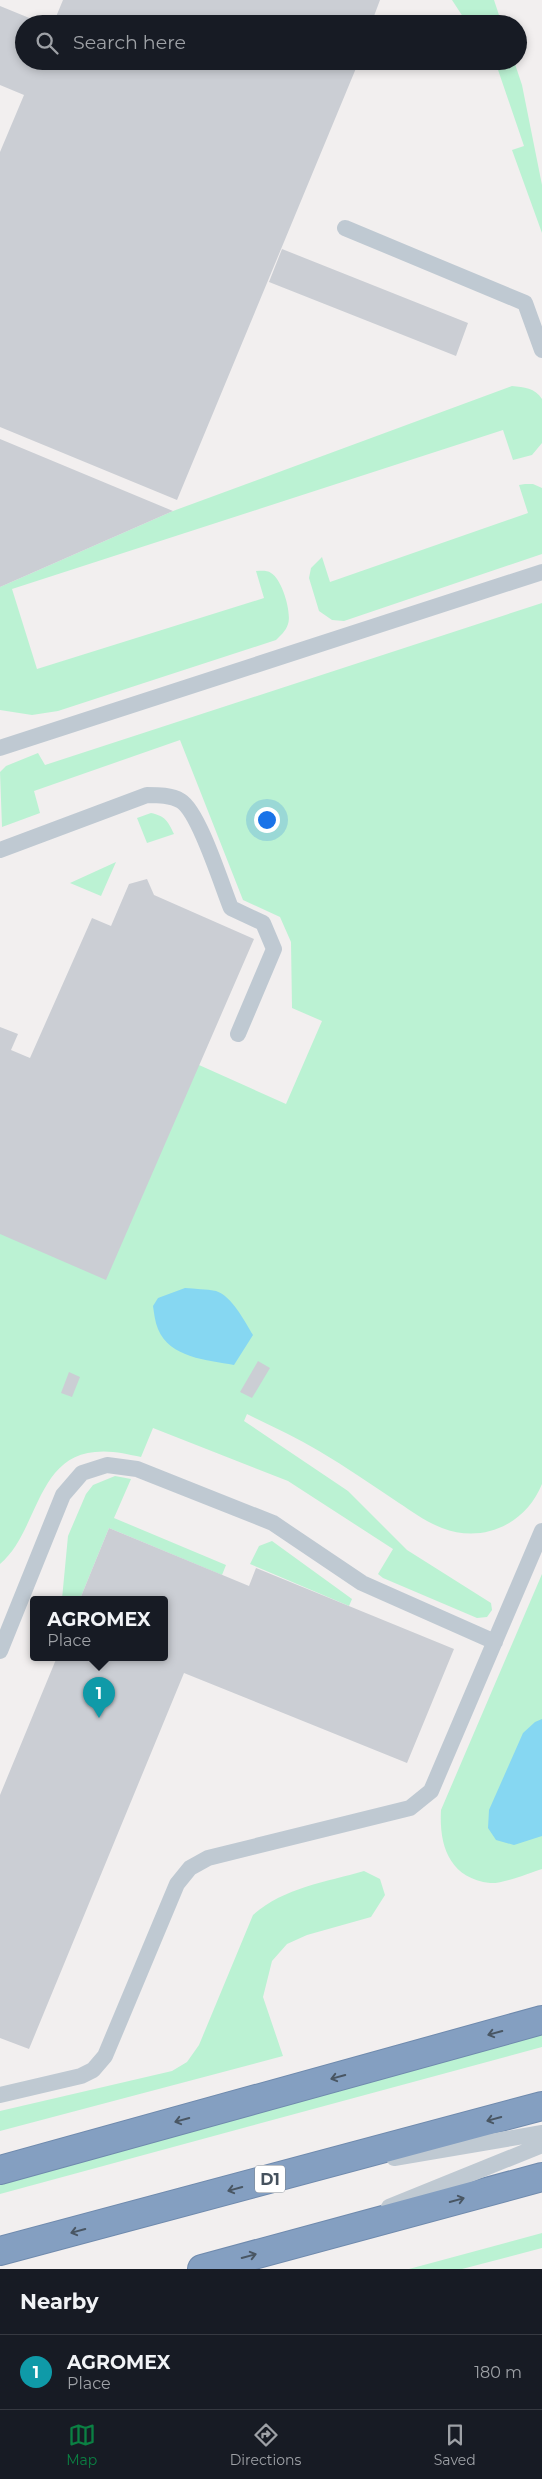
<!DOCTYPE html>
<style>
body{margin:0;font-family:Montserrat,sans-serif;background:#242831;color:#f1f3f6}
.you{position:absolute;left:266px;top:819px;width:18px;height:18px;margin:-12px;border:4px solid #fff;border-radius:50%;background:#1a73e8;box-shadow:0 0 0 8px #1a73e833}
.badge{display:grid;place-items:center;width:32px;height:32px;border-radius:50%;background:#0b8043;color:#fff;font-size:16px;font-weight:700}
.pin{position:absolute;translate:-50% -41px;filter:drop-shadow(0 1px 2px #0008)}
.pin::after{content:'';position:absolute;top:26px;width:18px;height:15px;background:inherit;clip-path:polygon(0 0,100% 0,50% 100%)}
.popup{position:absolute;left:30px;top:1596px;width:138px;height:65px;box-sizing:border-box;display:grid;place-content:center;border-radius:5px;background:#171b24;filter:drop-shadow(0 1px 4px #0005);font-size:16px;white-space:nowrap;color:#9ea1a6}
.popup b{font-size:19px;color:#f1f3f6}
.popup::after{content:'';position:absolute;left:50%;top:100%;margin-left:-10px;border:10px solid transparent;border-top-color:#171b24}
.list{margin:0;padding:0;list-style:none}
h2{display:flex;justify-content:space-between;align-items:center;height:65px;margin:0;padding:0 20px;font-size:21px}
h2 small{font-size:16px;font-weight:400;color:#9ea1a6}
.list li{display:grid;grid-template-columns:32px 1fr auto;gap:15px;align-items:center;box-sizing:border-box;height:75px;padding:0 20px;border-top:1px solid #363941}
.list b{display:block;font-size:19px;white-space:nowrap}
.list p{margin:0;font-size:16px;white-space:nowrap;color:#9ea1a6}
.list em{font-size:16px;font-style:normal;color:#9ea1a6}
.icon{flex:none;width:28px;height:28px;fill:none;stroke:currentColor;stroke-width:2;stroke-linecap:round;stroke-linejoin:round}
.map{position:relative;flex:none;width:542px;height:2269px;overflow:hidden}
.search{position:absolute;background:#171b24;box-shadow:0 2px 8px #0003;left:15px;right:15px;top:15px;height:55px;display:flex;align-items:center;gap:12px;box-sizing:border-box;padding:0 18px;border-radius:28px;color:#9ea1a6;font-size:19px}
.sheet{height:140px;background:#171b24}
nav{display:flex;justify-content:space-around;align-items:center;box-sizing:border-box;height:70px;border-top:1px solid #363941;background:#171b24;font-size:14px;color:#9ea1a6}
nav a{display:grid;justify-items:center;gap:2px}
nav .on{color:#0b8043}
.map>svg:first-child{display:block}
.green{fill:#bbf2d3}
.water{fill:#86d7f2}
.building{fill:#cbced4}
.lines{fill:none;stroke-linecap:round;stroke-linejoin:round}
.highway-casing{stroke:#6f8aad;stroke-width:30}
.lane{stroke:#bfc9d2;stroke-width:16}
.highway{stroke:#849fc1;stroke-width:28}
.oneway{stroke:#495663}
.labels{text-anchor:middle;stroke-width:5;stroke-linejoin:round;paint-order:stroke}
.shield{fill:#fff;stroke:#7e868e;stroke-width:1}
.shield-label{font-size:16px;font-weight:bold;fill:#46525e}
</style>
<div class="map">
<svg width="542" height="2269" viewBox="0 0 542 2269">
<rect width="100%" height="100%" fill="#f2efef"/>
<path class="green" d="M452,0H494L502,24H482L480,18L467,23Z
M495,61H514L522,85L542,185V233L512,150L524,146Z
M512,386C524,387 535,388 542,399V443L532,455L513,460L503,430L12,589L37,669L264,598L256,571C261,571 267,570 271,573C282,579 292,613 288,624C286,631 280,636 276,640L58,711L32,715L0,710V587L173,511Z
M525,484H533L542,488V554L344,621L332,620L319,611L309,578L311,568L322,557L330,582L528,513L519,485Z
M542,603V1484C526,1524 483,1544 442,1528C426,1522 413,1512 399,1503C372,1485 346,1467 319,1451C296,1437 271,1426 247,1414L244,1421L348,1491L407,1550L491,1603L492,1610L487,1617L477,1618L383,1578L378,1574L393,1549L288,1481L153,1428L141,1457C127,1454 110,1450 95,1452C36,1457 38,1532 0,1564V1232L199,1065L286,1104L322,1021L292,1008L291,942L280,917L243,900L180,740L34,791L40,813L2,827L0,772L6,766L38,753L45,765Z
M151,813C165,816 168,821 174,834L147,843L137,818Z
M116,862L101,896L70,883Z
M115,1476L131,1479L114,1518L226,1565L222,1575L109,1528L80,1599H62L68,1536L86,1494L93,1485Z
M272,1541L352,1599L349,1606L250,1564L259,1546Z
M542,1574V1869C530,1873 502,1884 490,1883C449,1878 439,1845 441,1810Z
M364,1871L380,1879L385,1895L371,1917L307,1935L287,1944L272,1961L263,1997L283,2056L0,2131V2111L172,2071L187,2062L199,2045L253,1915C283,1888 326,1882 364,1871Z
M542,2034V2047L0,2194V2181Z
M542,2233V2248L462,2269H409Z"/>
<path class="water" d="M185,1288C195,1289 206,1289 216,1291C232,1296 245,1322 253,1335L234,1365C207,1360 170,1358 158,1329C155,1322 154,1313 153,1306L158,1298Z
M542,1719V1836L514,1845L496,1840L488,1828L489,1810L523,1733L535,1722Z"/>
<path class="building" d="M63,0H380L371,24H53Z
M0,6L44,24H24V61H359L177,500L0,427V152L24,95L0,85Z
M282,249L468,323L456,356L269,282Z
M0,439L173,511L0,587Z
M147,879L154,895L254,939L106,1280L0,1234V1027L18,1034L11,1050L30,1058L92,918L111,926L129,884Z
M258,1361L270,1368L252,1398L240,1392Z
M69,1372L80,1377L72,1397L61,1393Z
M109,1528L249,1586L256,1568L454,1649L407,1763L184,1673L29,2049L0,2038V1795L57,1657H164V1599H80Z"/>
<g class="lines">
<g class="highway-casing">
<path id="highway" d="M0,2170L542,2020
M0,2251L542,2106
M202,2269L542,2177"/>
</g>
<path class="lane" d="M345,228L525,303L542,350
M0,748L542,572
M0,850L147,795C158,795 171,795 181,801C199,812 222,886 231,908L263,923L274,949L238,1034
M0,1651L63,1495L82,1473L107,1465L137,1469L273,1523L362,1583L495,1642
M0,2095L81,2076L93,2070L105,2056L177,1884L190,1868L208,1858L410,1808L431,1791L542,1531
M394,2158L542,2133
M389,2207L542,2145"/>
<use href="#highway" class="highway"/>
</g>
<defs><path id="oneway-shaft" d="M-6 0H5M1.5-3L5.5 0L1.5 3" fill="none" stroke-width="1.6" stroke-linecap="round" stroke-linejoin="round" transform="scale(1.25)"/></defs>
<g class="oneway">
<use href="#oneway-shaft" transform="translate(495 2033) rotate(165)"/>
<use href="#oneway-shaft" transform="translate(338 2077) rotate(165)"/>
<use href="#oneway-shaft" transform="translate(494 2119) rotate(165)"/>
<use href="#oneway-shaft" transform="translate(182 2120) rotate(165)"/>
<use href="#oneway-shaft" transform="translate(235 2189) rotate(165)"/>
<use href="#oneway-shaft" transform="translate(457 2200) rotate(-15)"/>
<use href="#oneway-shaft" transform="translate(78 2231) rotate(165)"/>
<use href="#oneway-shaft" transform="translate(249 2256) rotate(-15)"/>
</g>
<g class="labels">
<rect class="shield" x="255" y="2165.5" width="30" height="27" rx="4"/>
<g class="shield-label">
<text x="270" y="2185">D1</text>
</g>
</g>
</svg>
<div class="you"></div>
<div class="pin badge" style="left:99px;top:1718px;background:#0f9aa8">1</div>
<div class="popup"><b>AGROMEX</b>Place</div>
<div class="search"><svg class="icon" aria-label="search" viewBox="0 0 24 24"><circle cx="10" cy="10" r="6"/><path d="M15 15l6 6"/></svg>Search here</div>
</div>
<section class="sheet">
<h2>Nearby<small></small></h2>
<ul class="list">
<li><span class="badge" style="background:#0f9aa8">1</span><div><b>AGROMEX</b><p>Place</p></div><em>180 m</em></li>
</ul>
</section>
<nav>
<a class="on"><svg class="icon" aria-label="map" viewBox="0 0 24 24"><path d="M3 6l6-2 6 2 6-2v14l-6 2-6-2-6 2zM9 4v14M15 6v14"/></svg>Map</a>
<a><svg class="icon" aria-label="directions" viewBox="0 0 24 24"><path d="M12 3l9 9-9 9-9-9zM9 14v-3h6M13 9l2 2-2 2"/></svg>Directions</a>
<a><svg class="icon" aria-label="saved" viewBox="0 0 24 24"><path d="M7 4h10v16l-5-4-5 4z"/></svg>Saved</a>
</nav>
